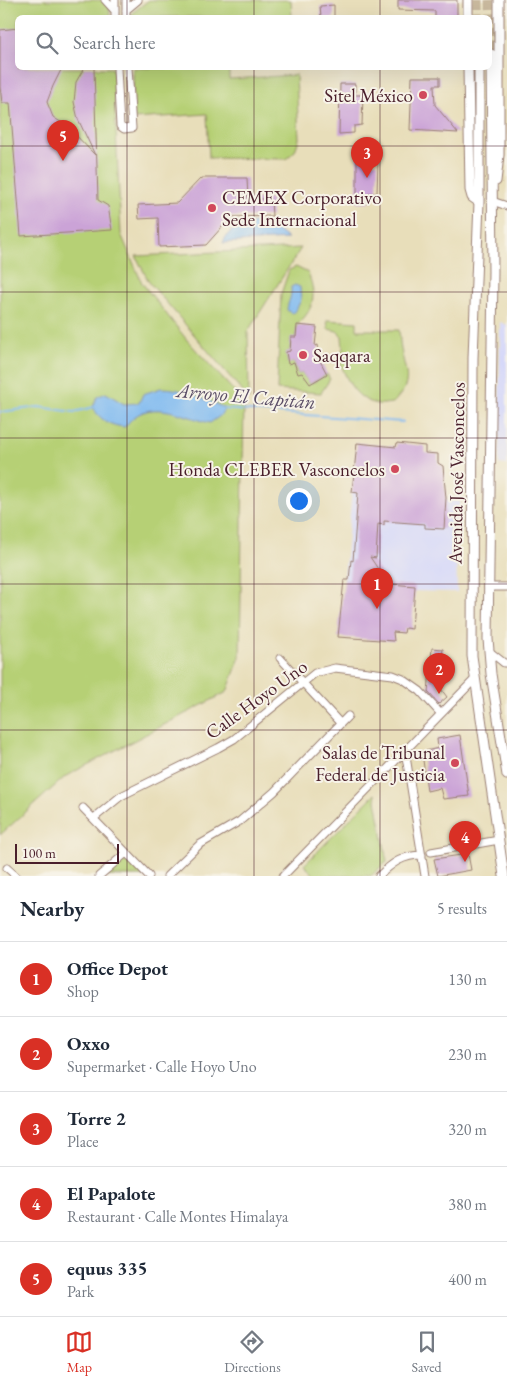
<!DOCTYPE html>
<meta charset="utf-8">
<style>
body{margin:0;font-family:"EB Garamond",serif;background:#f6f6f7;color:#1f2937}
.scale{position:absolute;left:15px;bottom:12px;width:104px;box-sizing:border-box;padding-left:5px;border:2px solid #4a1f2b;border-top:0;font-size:14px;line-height:18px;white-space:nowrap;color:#4a1f2b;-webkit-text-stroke:4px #f7f3e8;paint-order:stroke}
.you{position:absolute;left:298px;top:500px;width:18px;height:18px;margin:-12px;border:4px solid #fff;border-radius:50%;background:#1a73e8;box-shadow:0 0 0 8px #1a73e833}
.badge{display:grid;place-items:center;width:32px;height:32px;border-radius:50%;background:#d93025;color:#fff;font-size:16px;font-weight:700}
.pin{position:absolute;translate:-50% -41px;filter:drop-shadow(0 1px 2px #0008)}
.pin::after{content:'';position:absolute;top:26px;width:18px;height:15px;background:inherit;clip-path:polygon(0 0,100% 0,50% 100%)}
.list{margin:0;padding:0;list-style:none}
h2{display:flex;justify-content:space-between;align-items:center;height:65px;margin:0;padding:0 20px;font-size:21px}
h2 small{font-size:16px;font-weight:400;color:#747a83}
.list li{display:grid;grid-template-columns:32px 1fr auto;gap:15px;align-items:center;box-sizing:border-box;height:75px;padding:0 20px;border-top:1px solid #e0e1e3}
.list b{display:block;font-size:19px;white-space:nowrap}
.list p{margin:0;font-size:16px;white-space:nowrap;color:#747a83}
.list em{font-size:16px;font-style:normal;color:#747a83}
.icon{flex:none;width:28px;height:28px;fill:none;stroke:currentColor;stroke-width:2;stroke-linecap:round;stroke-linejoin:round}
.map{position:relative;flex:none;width:507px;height:876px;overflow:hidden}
.search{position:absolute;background:#fff;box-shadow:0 5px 20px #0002;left:15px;right:15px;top:15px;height:55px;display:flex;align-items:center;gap:12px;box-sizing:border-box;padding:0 18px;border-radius:8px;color:#747a83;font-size:19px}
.sheet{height:440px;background:#fff}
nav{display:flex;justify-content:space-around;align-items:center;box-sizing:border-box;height:70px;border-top:1px solid #e0e1e3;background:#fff;font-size:14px;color:#747a83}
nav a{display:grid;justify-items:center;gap:2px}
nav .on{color:#d93025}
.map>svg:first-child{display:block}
.built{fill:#d6d8f9}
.green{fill:#b6d075;stroke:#807850}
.water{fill:#7eb9f0;stroke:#646c8e}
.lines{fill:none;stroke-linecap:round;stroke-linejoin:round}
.stream{stroke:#7eb9f0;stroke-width:2}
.building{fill:#cba3d7}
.major-tunnel{stroke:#c8b89d;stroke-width:9;stroke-dasharray:9 4.5;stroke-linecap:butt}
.minor-casing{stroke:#997e72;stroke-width:9}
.major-casing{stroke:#997e72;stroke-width:11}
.minor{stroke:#fff;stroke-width:7}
.major{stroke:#fff;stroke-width:9}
.grid{fill:none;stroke:#4a1f2b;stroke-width:1;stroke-opacity:0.55}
.poi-dot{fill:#d1495b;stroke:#f7f3e8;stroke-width:2}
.labels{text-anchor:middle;stroke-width:4;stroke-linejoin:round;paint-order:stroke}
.poi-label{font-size:19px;fill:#4a1f2b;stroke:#f7f3e8;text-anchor:end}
.street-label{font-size:19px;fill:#4a1f2b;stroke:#f7f3e8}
.water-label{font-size:20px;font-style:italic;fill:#5a4d66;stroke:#f7f3e8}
</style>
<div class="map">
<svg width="507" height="876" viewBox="0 0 507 876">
<rect width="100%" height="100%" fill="#f7f3e8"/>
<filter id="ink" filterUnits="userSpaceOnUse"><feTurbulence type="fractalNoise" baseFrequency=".02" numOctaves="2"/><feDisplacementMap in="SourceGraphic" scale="10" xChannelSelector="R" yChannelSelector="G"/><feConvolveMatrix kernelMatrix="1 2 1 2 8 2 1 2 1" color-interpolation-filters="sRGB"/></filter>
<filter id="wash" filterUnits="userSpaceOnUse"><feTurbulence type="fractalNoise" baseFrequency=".0096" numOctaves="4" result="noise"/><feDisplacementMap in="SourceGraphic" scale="20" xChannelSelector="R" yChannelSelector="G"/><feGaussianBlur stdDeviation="1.12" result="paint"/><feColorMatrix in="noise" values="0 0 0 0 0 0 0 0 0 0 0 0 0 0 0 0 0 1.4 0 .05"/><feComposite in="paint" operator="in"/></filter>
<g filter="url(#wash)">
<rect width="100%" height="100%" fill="#e8deba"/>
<path class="built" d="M500,322L507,325V465L499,464Z
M352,492L429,500L460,501L459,523L456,537L457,592L414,591V586L344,580Z"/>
<path class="green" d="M0,0H109L110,17L18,18V68H113L121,234L142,283L187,340L244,402L240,657L227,692L66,776L0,835Z
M149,0H291L292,17H132V13Z
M133,68H229V79L296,75L299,139L295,151L286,159L209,158L207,114L134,119Z
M301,248L248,331L249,399L149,282L136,256Z
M296,267L308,273C313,286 316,299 308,312C300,325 297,319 296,337L291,338L290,351L286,353L288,363L294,362L298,374L302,373L310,384L327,374L330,379L321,393L277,390L281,294L289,270Z
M327,320L357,322V330H399C400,338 400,346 402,354C407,378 412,383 393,403C388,403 382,405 377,404C353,399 345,376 338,356L343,349L342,336L337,331L328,329Z
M375,794L387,862L382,866L371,876H315L304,865Z
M122,862H129L144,876H106Z"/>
<path class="water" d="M255,223L273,227L288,239L223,243C229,228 240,225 255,223Z
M295,285L300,287L301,300L295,312L291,313L287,310C288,301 292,298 291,287Z
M161,388C185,388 203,399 225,408L220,416L210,423C181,416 147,395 125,427C111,426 99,420 93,407L97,397L106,393L124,404L139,403L143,394Z"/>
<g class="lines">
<path class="stream" d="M223,409L403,422
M0,412L39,407L74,412L94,407"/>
</g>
<g id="blocks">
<path class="building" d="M398,0H457V18H435V11L398,10Z
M334,5V18H321L320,6Z
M18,28V68H62L53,86L47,102L53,117L68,127L95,155L78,119L74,102L76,82L84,68H94L98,200L108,206L112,230L21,236L10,103H2L0,87V30Z
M412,77H440V85H434L435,105L458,133L410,130Z
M340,84H355V95H363L362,125L354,126V133L339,134Z
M357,152H370V163H378L377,193H369V203H357Z
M201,178H247L248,199H271L272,216L231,217L206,245L159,247L158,218L139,219L138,205L177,203Z
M297,325L317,327L315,346L318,345L320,357H318L327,374L310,384L302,373L298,374L294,362L288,364L286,352L290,351L291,337H296Z
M357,443L396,447L397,443L425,446V453L438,454V463L443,466L446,498L444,529L425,528V524L384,521V525L378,524L376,558L370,557L380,572L379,583L415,586L412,629L405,628L404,633L393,632L394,641L338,637L344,580H349L351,560L353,561L358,493L352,492Z
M432,648L443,649L438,685L447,697L439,704L428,692Z
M460,735L469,796L443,799L440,788L427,791L422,752L438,748L437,739Z
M468,854L471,870L438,876L434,859Z"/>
</g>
</g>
<g filter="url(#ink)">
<use href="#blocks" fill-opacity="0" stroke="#997e72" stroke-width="1"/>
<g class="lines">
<path class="major-tunnel" d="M478,0V18
M489,0L491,54"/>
<g class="minor-casing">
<path id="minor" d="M105,0L115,11
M115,0V18
M126,0V18
M126,10L138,0
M117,68L120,126L124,129L132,128L128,68
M492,201L507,206
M488,587H507
M489,651L504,663H507
M280,658L340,723
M405,750L425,876
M83,808L149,876
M94,818L121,796L218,748L234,739L315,673L335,668L393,675L403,679L420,691L440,713
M431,852L499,840
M7,868L16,876
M99,876L126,853
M167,876L199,845L240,821L274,792L348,716
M283,876L475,679
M379,876C392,863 403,855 422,855"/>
</g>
<g class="major-casing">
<path id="major" d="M468,0V18
M491,54L493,271L488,639L491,674L507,775
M468,68L470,190L472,197L479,202
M479,68V202L473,358L472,656L504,876
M496,181L499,155V0"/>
</g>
<use href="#minor" class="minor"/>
<use href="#major" class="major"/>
</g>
</g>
<path class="grid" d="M127,0V18M254,0V18M380,0V18M127,68V876M254,68V876M380,68V876M0,146H507M0,292H507M0,438H507M0,584H507M0,730H507"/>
<g class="poi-dot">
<circle cx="423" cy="95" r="5"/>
<circle cx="212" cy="208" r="5"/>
<circle cx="303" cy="355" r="5"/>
<circle cx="395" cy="469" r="5"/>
<circle cx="455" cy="763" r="5"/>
</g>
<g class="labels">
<g class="poi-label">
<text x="413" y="102">Sitel México</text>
<text x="222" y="204" text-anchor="start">CEMEX Corporativo<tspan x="222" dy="22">Sede Internacional</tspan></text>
<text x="313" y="362" text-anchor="start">Saqqara</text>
<text x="385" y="476">Honda CLEBER Vasconcelos</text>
<text x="445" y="759">Salas de Tribunal<tspan x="445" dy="22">Federal de Justicia</tspan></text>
</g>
<g class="street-label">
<text transform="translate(456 473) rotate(-89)" y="7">Avenida José Vasconcelos</text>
<text transform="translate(256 699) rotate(-36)" y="7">Calle Hoyo Uno</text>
</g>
<g class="water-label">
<text transform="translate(246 396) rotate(5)" y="7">Arroyo El Capitán</text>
</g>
</g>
</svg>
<div class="scale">100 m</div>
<div class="you"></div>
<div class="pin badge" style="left:377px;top:609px">1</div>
<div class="pin badge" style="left:439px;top:694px">2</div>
<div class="pin badge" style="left:367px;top:178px">3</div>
<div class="pin badge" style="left:465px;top:862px">4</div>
<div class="pin badge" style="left:63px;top:161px">5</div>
<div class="search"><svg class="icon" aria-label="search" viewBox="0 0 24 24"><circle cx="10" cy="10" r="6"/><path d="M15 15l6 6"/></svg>Search here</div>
</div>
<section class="sheet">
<h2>Nearby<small>5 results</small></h2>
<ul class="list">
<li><span class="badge">1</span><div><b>Office Depot</b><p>Shop</p></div><em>130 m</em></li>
<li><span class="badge">2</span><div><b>Oxxo</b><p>Supermarket · Calle Hoyo Uno</p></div><em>230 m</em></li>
<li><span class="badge">3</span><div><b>Torre 2</b><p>Place</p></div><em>320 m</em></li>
<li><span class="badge">4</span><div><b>El Papalote</b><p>Restaurant · Calle Montes Himalaya</p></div><em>380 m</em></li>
<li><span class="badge">5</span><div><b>equus 335</b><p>Park</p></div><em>400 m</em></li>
</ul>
</section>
<nav>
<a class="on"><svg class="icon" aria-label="map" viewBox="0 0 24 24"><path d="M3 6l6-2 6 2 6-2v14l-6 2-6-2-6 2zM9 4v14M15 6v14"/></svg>Map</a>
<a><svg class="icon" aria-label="directions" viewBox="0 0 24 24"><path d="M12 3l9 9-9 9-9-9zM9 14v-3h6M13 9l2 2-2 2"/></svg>Directions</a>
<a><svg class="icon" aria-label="saved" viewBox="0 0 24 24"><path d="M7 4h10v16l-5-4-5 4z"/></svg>Saved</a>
</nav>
